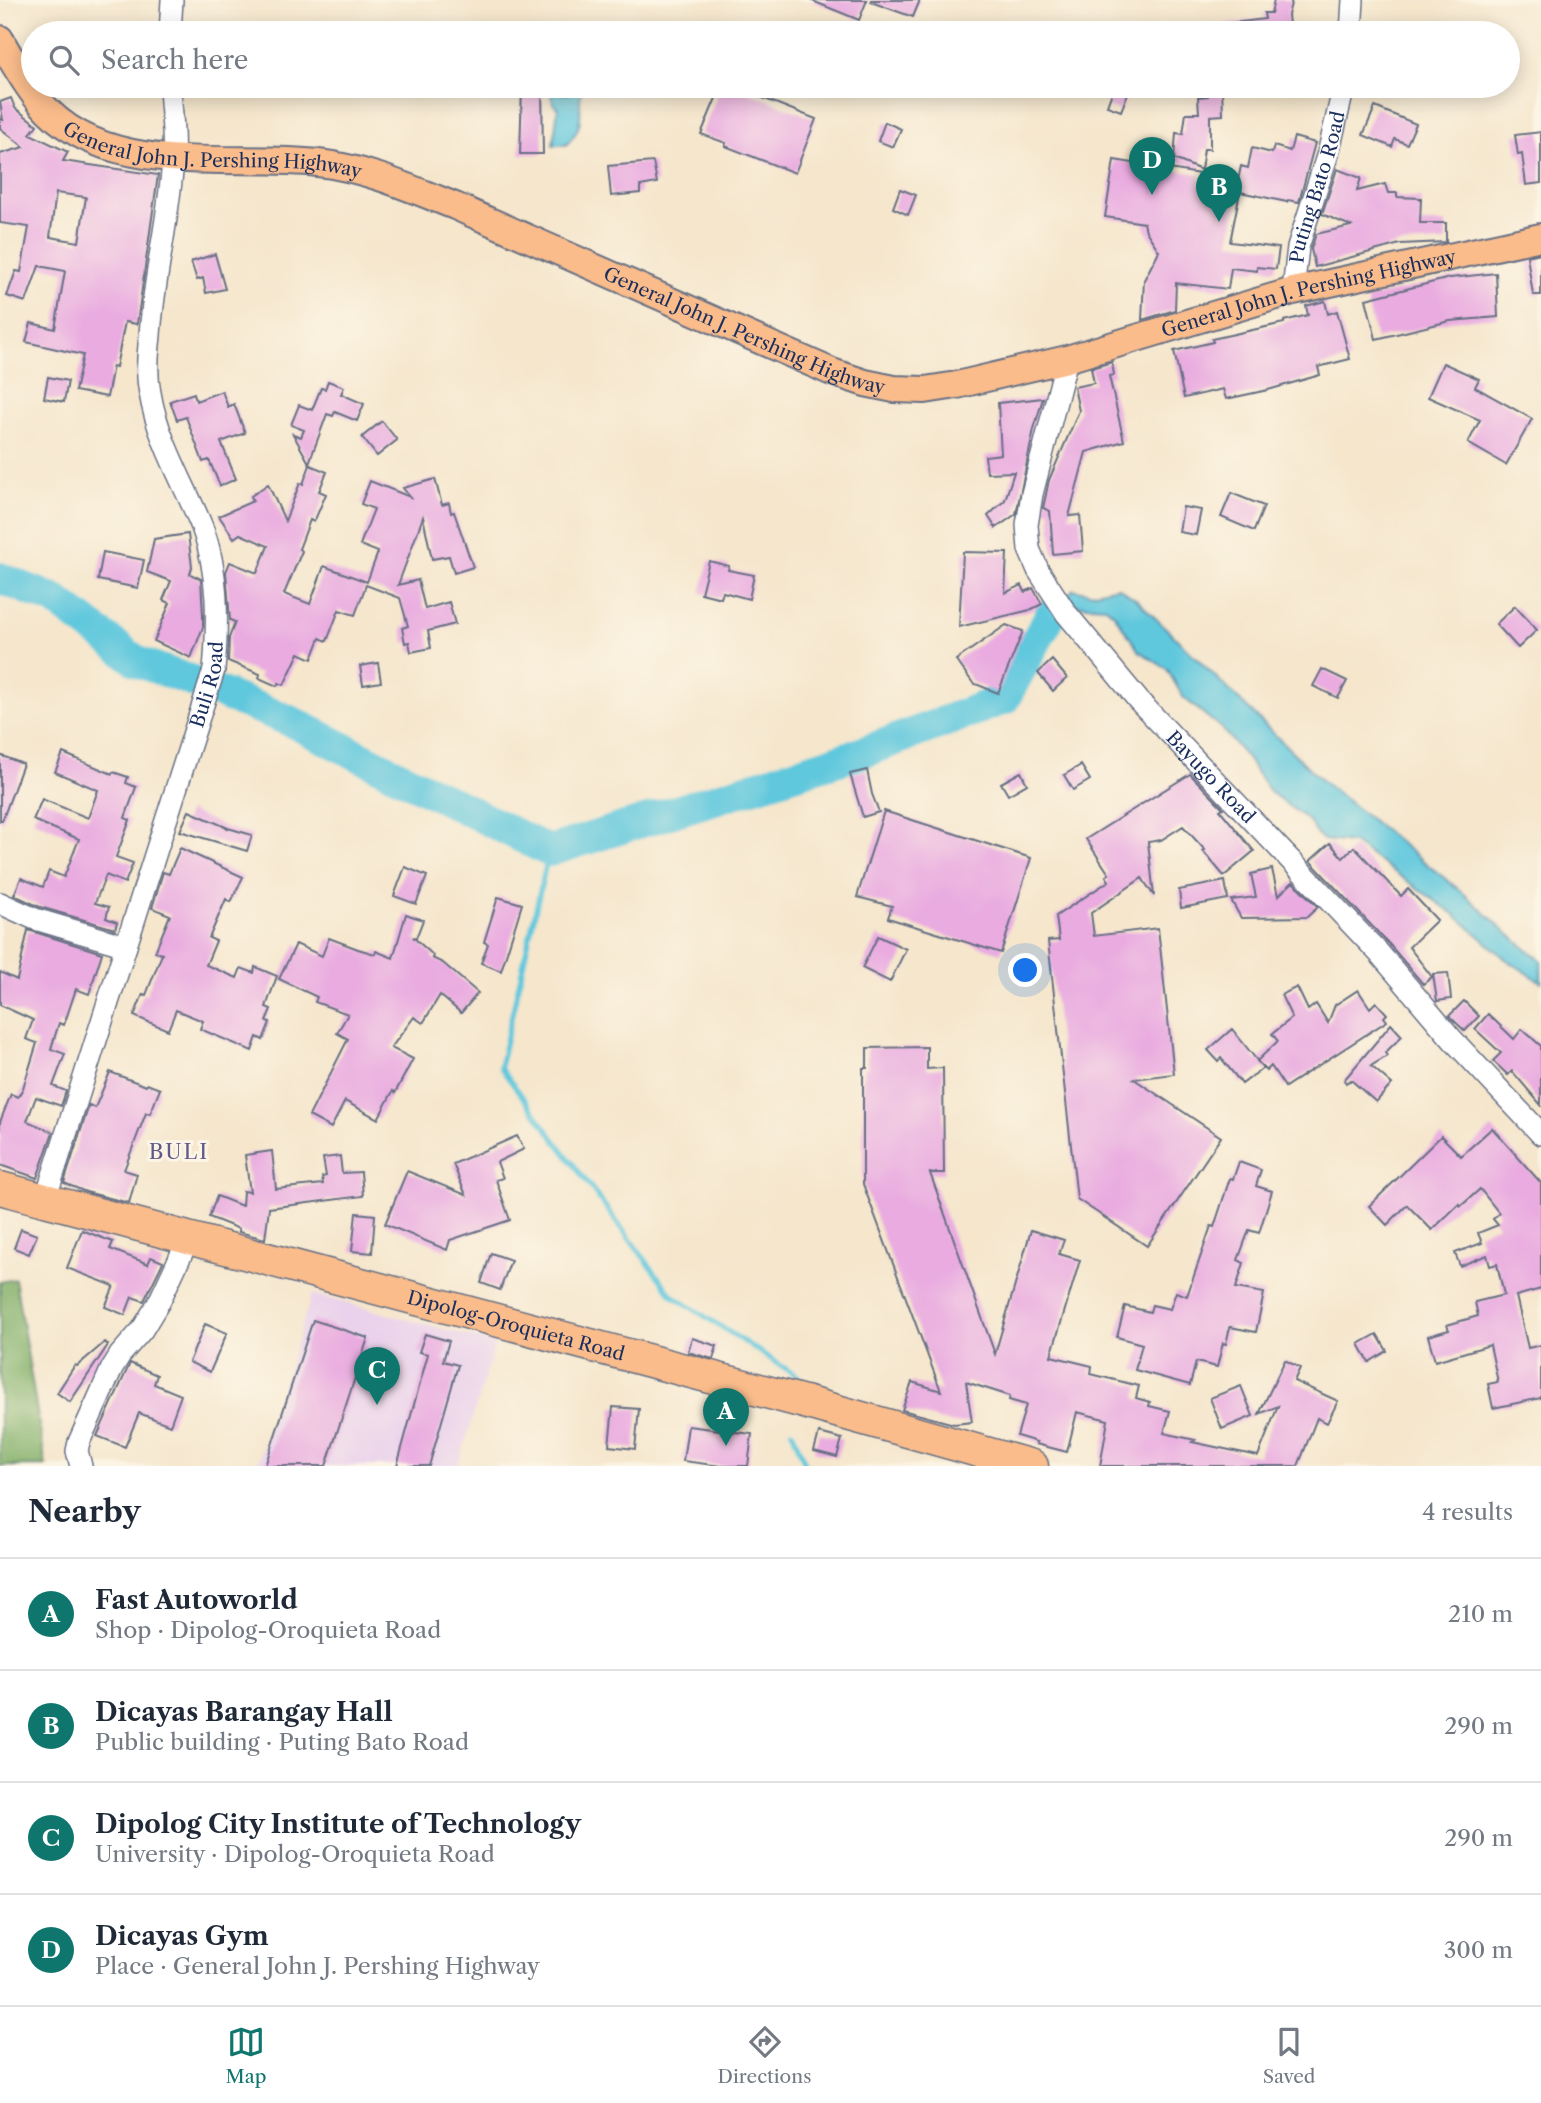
<!DOCTYPE html>
<meta charset="utf-8">
<style>
body{margin:0;font-family:"Libre Caslon Text",serif;background:#f2f2f3;color:#1f2937}
.you{position:absolute;left:1026px;top:971px;width:24px;height:24px;margin:-18px;border:5px solid #fff;border-radius:50%;background:#1a73e8;box-shadow:0 0 0 10px #1a73e833}
.badge{display:grid;place-items:center;width:46px;height:46px;border-radius:50%;background:#0f766e;color:#fff;font-size:23px;font-weight:700}
.pin{position:absolute;translate:-50% -58px;filter:drop-shadow(0 2px 4px #0008)}
.pin::after{content:'';position:absolute;top:37px;width:24px;height:21px;background:inherit;clip-path:polygon(0 0,100% 0,50% 100%)}
.list{margin:0;padding:0;list-style:none}
h2{display:flex;justify-content:space-between;align-items:center;height:91px;margin:0;padding:0 28px;font-size:30px}
h2 small{font-size:23px;font-weight:400;color:#747a83}
.list li{display:grid;grid-template-columns:46px 1fr auto;gap:21px;align-items:center;box-sizing:border-box;height:112px;padding:0 28px;border-top:2px solid #e0e1e3}
.list b{display:block;font-size:26px;white-space:nowrap}
.list p{margin:0;font-size:23px;white-space:nowrap;color:#747a83}
.list em{font-size:23px;font-style:normal;color:#747a83}
.icon{flex:none;width:38px;height:38px;fill:none;stroke:currentColor;stroke-width:2;stroke-linecap:round;stroke-linejoin:round}
.map{position:relative;flex:none;width:1541px;height:1466px;overflow:hidden}
.search{position:absolute;background:#fff;box-shadow:0 4px 18px #0003;left:21px;right:21px;top:21px;height:77px;display:flex;align-items:center;gap:18px;box-sizing:border-box;padding:0 24px;border-radius:38px;color:#747a83;font-size:26px}
.sheet{height:539px;background:#fff}
nav{display:flex;justify-content:space-around;align-items:center;box-sizing:border-box;height:98px;border-top:2px solid #e0e1e3;background:#fff;font-size:19px;color:#747a83}
nav a{display:grid;justify-items:center;gap:4px}
nav .on{color:#0f766e}
.map>svg:first-child{display:block}
.built{fill:#ead1ec}
.forest{fill:#82b069;stroke:#4e7064;stroke-width:2}
.water{fill:#60c8dd;stroke:#3e7c9e;stroke-width:2}
.lines{fill:none;stroke-linecap:round;stroke-linejoin:round}
.stream{stroke:#60c8dd;stroke-width:5}
.river{stroke:#60c8dd;stroke-width:32}
.building{fill:#e9abe0;fill-rule:evenodd}
.minor-casing{stroke:#676f84;stroke-width:24}
.major-casing{stroke:#676f84;stroke-width:30}
.highway-casing{stroke:#676f84;stroke-width:35}
.minor{stroke:#fff;stroke-width:21}
.major{stroke:#fabc8b;stroke-width:26}
.highway{stroke:#fabc8b;stroke-width:32}
.labels{text-anchor:middle;stroke-width:6;stroke-linejoin:round;paint-order:stroke}
.street-label{font-size:19px;fill:#1b2f5e;stroke:#fcf5e5}
.neighbourhood-label{font-size:21px;letter-spacing:2px;fill:#635a8c;stroke:#fcf5e5}
</style>
<div class="map">
<svg width="1541" height="1466" viewBox="0 0 1541 1466">
<rect width="100%" height="100%" fill="#fcf5e5"/>
<filter id="ink" filterUnits="userSpaceOnUse"><feTurbulence type="fractalNoise" baseFrequency=".0143" numOctaves="2"/><feDisplacementMap in="SourceGraphic" scale="14" xChannelSelector="R" yChannelSelector="G"/><feConvolveMatrix kernelMatrix="1 2 1 2 8 2 1 2 1" color-interpolation-filters="sRGB"/></filter>
<filter id="wash" filterUnits="userSpaceOnUse"><feTurbulence type="fractalNoise" baseFrequency=".00686" numOctaves="4" result="noise"/><feDisplacementMap in="SourceGraphic" scale="28" xChannelSelector="R" yChannelSelector="G"/><feGaussianBlur stdDeviation="1.57" result="paint"/><feColorMatrix in="noise" values="0 0 0 0 0 0 0 0 0 0 0 0 0 0 0 0 0 1.4 0 .05"/><feComposite in="paint" operator="in"/></filter>
<g filter="url(#wash)">
<rect width="100%" height="100%" fill="#f5e6cc"/>
<path class="built" d="M312,1294L495,1343L458,1466H257Z"/>
<path class="forest" d="M15,1279L46,1466H0V1282Z"/>
<path class="water" d="M570,86H581C577,113 588,123 566,145H553L558,108L553,104L551,95L555,92L568,94Z
M1118,587L1137,600L1321,780L1462,892L1513,938L1541,960V982L1507,960L1454,914L1353,843L1324,840L1317,835L1309,821L1270,792L1246,757L1221,728L1183,697L1167,669L1139,651L1114,614L1106,607L1075,605L1069,594L1073,589L1090,593Z"/>
<g class="lines">
<path class="stream" d="M549,851L500,1067L672,1295L800,1378
M792,1431L806,1466"/>
<path class="river" d="M0,578L55,600L138,662L187,679L290,721L549,851L861,753L1004,699L1051,614"/>
</g>
<g id="blocks">
<path class="building" d="M810,0H867L859,20Z
M871,0H920L913,17L871,2Z
M1274,0H1292L1288,15L1290,33H1225V24L1265,19L1264,13H1271Z
M522,86H542L543,154H520Z
M721,86H732L816,119L795,173L725,146L726,143L701,134Z
M1208,86H1222L1223,115L1210,116V149H1204L1201,170L1174,159L1176,133L1183,134L1186,113H1199L1198,97L1208,96Z
M1114,87L1128,93L1121,111L1107,106Z
M11,98L15,108L37,125L30,134L68,152L63,161L158,175L137,324L125,322L116,367L113,366L107,397L75,391L83,355L26,342L31,323L55,329L65,271L39,266L26,302L7,296L16,271L21,272L29,227L0,223V154L24,147L0,128V119L3,120L0,102ZM56,193L86,197L79,242L50,237Z
M1375,107L1416,124L1407,144L1395,139L1392,147L1363,135Z
M885,122L901,129L893,147L878,141Z
M1541,132V183L1526,185L1522,154L1518,155L1515,135Z
M1294,137L1315,143L1299,202L1288,200L1287,202L1240,192L1230,242L1279,248L1276,269L1257,267V271L1231,268L1228,289L1176,283L1175,310L1142,320L1144,280L1159,251L1146,231L1144,223L1105,217L1114,160L1200,174L1199,184L1236,190L1241,166L1248,168L1252,148L1272,153L1274,146L1290,151Z
M653,162L657,183L640,186V193L611,196L608,166Z
M1337,169L1361,178L1357,191L1385,184L1388,193H1397V197L1421,198L1420,223H1446V242L1400,244L1315,267L1311,249L1316,234L1351,226L1322,214Z
M900,189L916,195L908,215L893,208Z
M1541,253V295H1533L1527,256Z
M215,254L225,289L206,293L203,278L197,280L191,262Z
M1496,273L1498,317L1450,321L1376,339L1366,299L1450,278Z
M1325,301L1328,314L1337,311L1350,359L1318,367L1320,375L1268,390L1226,399L1223,389L1184,398L1174,351L1213,342L1212,339L1284,323V321L1308,315L1306,306Z
M1112,362L1114,375L1109,376L1124,441L1086,452L1069,516L1080,515L1083,551L1053,554L1050,511L1043,508L1049,480L1079,411L1074,387L1094,383L1091,368Z
M1443,363L1479,379L1475,387L1532,419L1506,465L1468,443L1480,420L1428,397Z
M48,377L68,381L64,402L44,398Z
M328,381L344,387L341,394L364,404L357,421L335,412L333,416L327,414L309,463L293,434L301,437L304,430L291,425L299,405L312,410L321,388L325,389Z
M222,391L228,407L234,404L245,433L221,442L236,479L220,486L209,460L203,462L186,417L177,420L170,401L194,393L196,401Z
M1043,398L1034,429L1016,514L996,528L988,516L1005,500L1014,472L987,473L985,456L1001,454L998,403Z
M382,421L397,440L377,456L362,437Z
M310,465L327,472L319,491L326,494L314,522L310,520L299,549L302,551L284,594L310,604L324,566L367,582L378,552L360,545L374,509L361,504L370,481L410,497L403,488L435,479L442,505L449,503L451,513L454,512L473,567L454,573L449,556L432,559L423,517L398,585L418,580L425,609L449,602L455,624L428,631L431,648L411,652L409,642L405,643L402,628L408,626L400,598L366,585L355,615L339,610L327,641L320,638L312,659L299,653L284,685L279,683L277,686L259,678L260,674L228,661L229,638L235,622L230,620L226,572L230,562L257,573L268,546L240,534L234,538L219,516L253,501L251,496L268,484L285,521L300,483L303,484Z
M1231,493L1264,506L1254,531L1221,517Z
M1183,507L1201,510L1196,535L1179,532Z
M188,534L192,567L190,574L201,579L203,616V627L191,658L154,641L170,603L163,600L171,581L147,572L154,539Z
M103,552L144,560L138,588L98,580Z
M963,552L1007,553L1005,593L1022,585L1025,592L1033,588L1042,604L1030,610L959,627Z
M709,561L729,566L728,570L754,575L749,599L723,592L721,598L701,593Z
M1515,606L1537,630L1518,648L1496,624Z
M1006,625L1023,631L998,693L973,683L956,660Z
M1052,660L1067,678L1053,691L1038,673Z
M378,663L381,682L363,685L360,666Z
M1322,669L1347,681L1338,698L1313,686Z
M63,753L112,774L113,772L128,777L126,783L136,787L125,818L130,820L116,857L133,863L125,883L106,875L95,903L109,907L106,918L117,922L115,929L40,907L14,895L21,878L43,887L49,871L64,877L79,839L33,820L42,799L88,818L98,790L55,772Z
M0,755L23,764L2,821H0Z
M1081,765L1090,780L1073,790L1064,775Z
M867,770L872,794L879,812L863,817L850,774Z
M1021,772L1027,784L1008,795L1001,783Z
M1190,774L1223,808L1220,810L1254,851L1224,876L1203,851L1205,850L1183,826L1161,840L1148,842L1154,896L1142,878L1091,913L1094,936L1158,928L1174,1074L1134,1079L1221,1137L1147,1246L1077,1199L1048,941L1059,940L1056,916L1109,881L1106,876L1109,874L1086,839Z
M189,811L228,828L252,835L247,851L180,831Z
M884,811L1031,858L1001,953L888,918L892,906L857,897Z
M1330,843L1343,858L1354,847L1401,896L1408,889L1437,920L1409,947L1432,977L1423,984L1389,944L1310,861Z
M180,848L243,877L231,902L226,899L209,938L216,941L206,965L237,978L241,968L254,973L255,967L277,976L266,1007L271,1009L266,1021L270,1022L263,1040L257,1037L252,1051L200,1029L203,1021L176,1010L168,1030L134,1016L143,994L146,995L162,954L155,952L170,915L152,908L163,872L169,874Z
M405,867L427,876L416,904L394,896Z
M1272,869L1278,896L1293,882L1318,907L1307,917L1241,918L1231,900L1256,897L1251,874Z
M1225,881L1228,899L1181,908L1179,890Z
M498,897L522,904L501,971L481,963L488,944L484,942Z
M406,914L423,920L416,938L413,937L433,955L432,958L443,963L478,993L461,1013L440,995L423,1023L414,1017L391,1048L413,1059L395,1093L393,1091L378,1119L345,1101L331,1128L309,1116L348,1039L337,1033L348,1014L315,1002L317,997L279,979L296,944L322,956L329,938L358,949L375,954L376,951L393,958Z
M28,930L102,953L89,994L76,989L64,1025L59,1023L51,1049L65,1054L53,1086L66,1091L61,1106L36,1097L27,1121L53,1132L37,1178L0,1165V1122L11,1094L18,1097L23,1088L37,1043L26,1039L33,1020L0,1005V972L17,980Z
M878,936L906,949L890,982L862,968Z
M1448,973L1451,999L1437,1001L1433,974Z
M1297,987L1308,1010L1316,1004L1328,1023L1335,1005L1358,990L1370,1008L1376,1002L1387,1014L1384,1017L1387,1021L1285,1087L1271,1066L1266,1071L1257,1061L1278,1041L1272,1034L1292,1018L1281,995Z
M1464,1001L1479,1016L1465,1031L1449,1016Z
M1488,1014L1514,1039L1522,1029L1541,1046V1105L1512,1071L1508,1075L1493,1061L1501,1053L1475,1029Z
M1391,1024L1402,1036L1385,1053L1387,1056L1371,1066L1392,1084L1376,1102L1351,1080L1346,1083L1344,1080Z
M1232,1029L1263,1068L1242,1084L1221,1058L1218,1061L1208,1050Z
M927,1047V1069L943,1068L944,1173H930L995,1354L1031,1230L1064,1240L1059,1254L1080,1260L1051,1356L1092,1366L1091,1374L1139,1386L1136,1398L1150,1402L1149,1406L1170,1411L1164,1433L1195,1440L1192,1442L1258,1456L1278,1406L1259,1414L1285,1360L1300,1368L1294,1381L1338,1401L1327,1423L1317,1418L1298,1466H1100L1108,1420L1077,1412L1067,1452L1036,1444L1037,1442L1017,1436L1026,1405L1009,1400L1010,1396L966,1382L972,1422L954,1424L902,1410L912,1382L941,1391L863,1184V1068H867V1048Z
M110,1072L146,1086L147,1084L160,1089L150,1114L146,1113L124,1170L137,1174L129,1203L86,1192L64,1183L89,1105L95,1108Z
M1492,1128L1541,1183V1289L1516,1296L1528,1348L1541,1345V1398L1493,1408L1488,1384L1498,1382L1490,1345L1435,1361L1428,1336L1449,1330L1447,1325L1478,1316L1475,1302L1504,1295L1497,1264L1490,1266L1487,1255L1460,1266L1455,1253L1482,1243L1478,1233L1498,1225L1493,1219L1499,1213L1480,1189L1461,1206L1459,1204L1432,1230L1407,1205L1387,1225L1369,1206L1441,1136L1461,1156Z
M517,1136L524,1149L497,1162L503,1178L496,1180L510,1220L450,1240L447,1250L385,1224L407,1171L466,1195L453,1164Z
M272,1151L276,1189L323,1184L322,1177L326,1176L323,1158L340,1156L342,1173L361,1172L363,1196L269,1208L265,1239L239,1232V1229L209,1217L217,1196L242,1206L243,1191L250,1192L245,1155Z
M1239,1162L1261,1170L1256,1186L1272,1191L1259,1233L1249,1230L1238,1260L1244,1263L1236,1288L1264,1293L1256,1332L1230,1327L1226,1344L1223,1343L1217,1367L1196,1362L1190,1385L1135,1370L1142,1344L1117,1337L1125,1306L1150,1312L1152,1305L1170,1309L1176,1292L1187,1296L1211,1226L1214,1227L1230,1178L1233,1179Z
M356,1213L375,1215L372,1253L352,1251Z
M21,1229L37,1235L29,1254L14,1248Z
M82,1230L113,1242L110,1249L148,1264L151,1257L163,1262L144,1301L132,1297L125,1315L105,1307L114,1286L67,1268Z
M491,1253L511,1260L500,1290L481,1283Z
M313,1320L368,1338L326,1466H265Z
M205,1324L227,1333L210,1372L189,1362Z
M425,1334L449,1341L443,1361L458,1365L429,1466H397L428,1354L419,1352Z
M1377,1334L1387,1351L1369,1362L1359,1344Z
M692,1338L717,1346L713,1359L688,1352Z
M105,1342L108,1345L70,1402L57,1393L75,1365L77,1366Z
M130,1363L157,1375L154,1384L181,1395L170,1425L139,1413L125,1447L97,1436Z
M1241,1386L1253,1416L1222,1429L1210,1398Z
M613,1407L639,1409L635,1449L609,1446Z
M688,1426L752,1434L748,1466H721L683,1461Z
M819,1433L842,1439L837,1457L814,1451Z"/>
</g>
</g>
<g filter="url(#ink)">
<use href="#blocks" fill-opacity="0" stroke="#676f84" stroke-width="2"/>
<g class="lines">
<g class="minor-casing">
<g id="minor">
<path d="M170,33L172,0"/>
<path d="M1351,33L1353,0"/>
<path id="s1" d="M1293,291L1298,247L1329,150L1344,86"/>
<path id="s2" d="M1067,359L1032,494L1027,525L1029,549L1038,570L1066,613L1139,701L1379,953L1452,1039L1541,1134"/>
<path d="M0,903L35,919L126,946"/>
<path id="s3" d="M45,1200L214,670C218,624 219,571 202,527C184,483 158,441 150,393C146,374 148,354 150,335C154,276 169,219 173,160C175,136 171,110 170,86"/>
<path d="M81,1466L77,1451L79,1442L112,1368L120,1355L142,1330L159,1302L189,1238"/>
</g>
</g>
<g class="major-casing">
<g id="major">
<path id="s4" d="M0,39C12,61 25,83 40,102C104,180 230,153 318,163C365,168 412,189 455,206L832,372L865,383L894,389L925,390L957,385L1067,359L1293,291L1541,237"/>
</g>
</g>
<g class="highway-casing">
<g id="highway">
<path id="s5" d="M0,1188L808,1403L1032,1466"/>
</g>
</g>
<use href="#minor" class="minor"/>
<use href="#major" class="major"/>
<use href="#highway" class="highway"/>
</g>
</g>
<g class="labels">
<g class="street-label">
<text dy="7" stroke="none"><textPath href="#s4" startOffset="261">General John J. Pershing Highway</textPath></text>
<text dy="7" stroke="none"><textPath href="#s1" startOffset="107">Puting Bato Road</textPath></text>
<text dy="7" stroke="none"><textPath href="#s4" startOffset="1416">General John J. Pershing Highway</textPath></text>
<text dy="7" stroke="none"><textPath href="#s4" startOffset="828">General John J. Pershing Highway</textPath></text>
<text dy="7" stroke="none"><textPath href="#s3" startOffset="541">Buli Road</textPath></text>
<text dy="7" stroke="none"><textPath href="#s2" startOffset="488">Bayugo Road</textPath></text>
<text dy="7" stroke="none"><textPath href="#s5" startOffset="534">Dipolog-Oroquieta Road</textPath></text>
</g>
<g class="neighbourhood-label">
<text x="179" y="1159">BULI</text>
</g>
</g>
</svg>
<div class="you"></div>
<div class="pin badge" style="left:726px;top:1446px">A</div>
<div class="pin badge" style="left:1219px;top:222px">B</div>
<div class="pin badge" style="left:377px;top:1405px">C</div>
<div class="pin badge" style="left:1152px;top:195px">D</div>
<div class="search"><svg class="icon" aria-label="search" viewBox="0 0 24 24"><circle cx="10" cy="10" r="6"/><path d="M15 15l6 6"/></svg>Search here</div>
</div>
<section class="sheet">
<h2>Nearby<small>4 results</small></h2>
<ul class="list">
<li><span class="badge">A</span><div><b>Fast Autoworld</b><p>Shop · Dipolog-Oroquieta Road</p></div><em>210 m</em></li>
<li><span class="badge">B</span><div><b>Dicayas Barangay Hall</b><p>Public building · Puting Bato Road</p></div><em>290 m</em></li>
<li><span class="badge">C</span><div><b>Dipolog City Institute of Technology</b><p>University · Dipolog-Oroquieta Road</p></div><em>290 m</em></li>
<li><span class="badge">D</span><div><b>Dicayas Gym</b><p>Place · General John J. Pershing Highway</p></div><em>300 m</em></li>
</ul>
</section>
<nav>
<a class="on"><svg class="icon" aria-label="map" viewBox="0 0 24 24"><path d="M3 6l6-2 6 2 6-2v14l-6 2-6-2-6 2zM9 4v14M15 6v14"/></svg>Map</a>
<a><svg class="icon" aria-label="directions" viewBox="0 0 24 24"><path d="M12 3l9 9-9 9-9-9zM9 14v-3h6M13 9l2 2-2 2"/></svg>Directions</a>
<a><svg class="icon" aria-label="saved" viewBox="0 0 24 24"><path d="M7 4h10v16l-5-4-5 4z"/></svg>Saved</a>
</nav>
